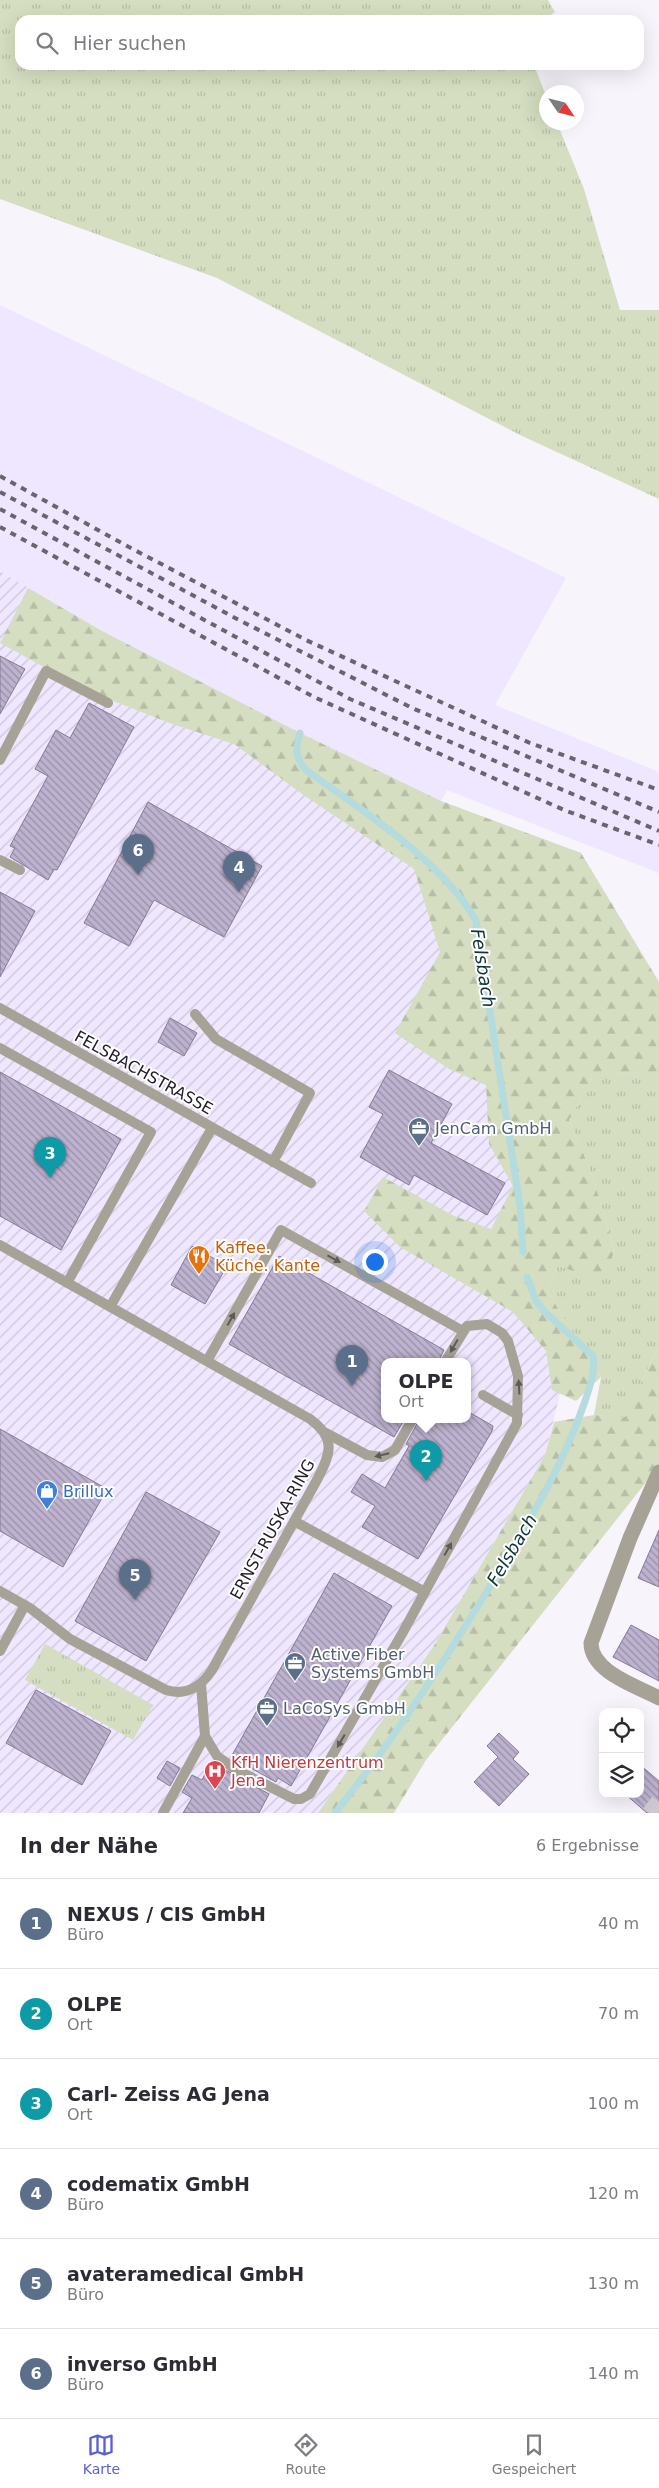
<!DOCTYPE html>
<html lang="de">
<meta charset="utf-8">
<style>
body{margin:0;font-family:"DejaVu Sans",sans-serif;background:#f7f7f7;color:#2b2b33}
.controls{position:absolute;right:15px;bottom:15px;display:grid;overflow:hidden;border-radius:10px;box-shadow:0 5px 20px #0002}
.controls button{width:45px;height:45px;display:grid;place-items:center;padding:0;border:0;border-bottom:1px solid #e1e1e2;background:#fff;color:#2b2b33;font:25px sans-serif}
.compass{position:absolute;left:539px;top:85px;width:45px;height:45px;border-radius:50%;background:#fff;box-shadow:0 5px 20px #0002;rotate:125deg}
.you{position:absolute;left:374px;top:1261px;width:18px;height:18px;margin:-12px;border:4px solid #fff;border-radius:50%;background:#1a73e8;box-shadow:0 0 0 8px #1a73e833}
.badge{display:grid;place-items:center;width:32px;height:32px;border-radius:50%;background:#5760d7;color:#fff;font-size:16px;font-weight:700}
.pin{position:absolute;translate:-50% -41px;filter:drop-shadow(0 1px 2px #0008)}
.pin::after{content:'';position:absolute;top:26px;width:18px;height:15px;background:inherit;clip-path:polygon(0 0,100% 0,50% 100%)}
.popup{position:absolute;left:381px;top:1358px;width:90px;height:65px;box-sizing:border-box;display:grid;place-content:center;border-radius:10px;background:#fff;filter:drop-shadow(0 1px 4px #0005);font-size:16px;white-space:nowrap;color:#7c7c81}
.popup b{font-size:19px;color:#2b2b33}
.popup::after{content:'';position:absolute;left:50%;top:100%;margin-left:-10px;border:10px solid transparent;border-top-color:#fff}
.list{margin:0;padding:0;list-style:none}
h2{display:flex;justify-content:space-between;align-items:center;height:65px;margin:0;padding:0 20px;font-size:21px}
h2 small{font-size:16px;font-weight:400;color:#7c7c81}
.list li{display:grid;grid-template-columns:32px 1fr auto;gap:15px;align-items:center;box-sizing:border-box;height:90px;padding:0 20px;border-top:1px solid #e1e1e2}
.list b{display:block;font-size:19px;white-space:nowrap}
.list p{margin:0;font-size:16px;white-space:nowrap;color:#7c7c81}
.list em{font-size:16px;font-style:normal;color:#7c7c81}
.icon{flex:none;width:28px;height:28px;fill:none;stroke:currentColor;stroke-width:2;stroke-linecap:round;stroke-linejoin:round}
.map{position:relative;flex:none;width:659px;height:1813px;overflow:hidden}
.search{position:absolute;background:#fff;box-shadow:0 5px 20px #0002;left:15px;right:15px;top:15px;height:55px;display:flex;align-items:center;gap:12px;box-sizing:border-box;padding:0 18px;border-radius:15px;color:#7c7c81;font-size:19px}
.sheet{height:605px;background:#fff}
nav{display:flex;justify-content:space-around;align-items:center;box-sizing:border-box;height:70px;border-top:1px solid #e1e1e2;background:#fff;font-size:14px;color:#7c7c81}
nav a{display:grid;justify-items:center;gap:2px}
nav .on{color:#5760d7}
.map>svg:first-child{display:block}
.industrial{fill:url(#industrial-furrows);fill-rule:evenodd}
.built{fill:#efe6ff}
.grass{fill:url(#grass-tufts)}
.forest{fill:url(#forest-firs)}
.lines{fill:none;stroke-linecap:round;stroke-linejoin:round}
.stream{stroke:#b4dbdd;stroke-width:7}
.building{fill:url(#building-back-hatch);stroke:#857997}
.street-tunnel{stroke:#ccc9d1;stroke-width:15;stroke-dasharray:15 8;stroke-linecap:butt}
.lane{stroke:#a7a296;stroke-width:10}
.street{stroke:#a7a296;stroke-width:15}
.rail{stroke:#69646f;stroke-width:4;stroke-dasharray:6 6;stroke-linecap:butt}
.oneway{fill:#5e595a}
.labels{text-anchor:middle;stroke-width:4;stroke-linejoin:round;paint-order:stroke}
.street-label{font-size:16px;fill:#221d29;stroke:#fff}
.service-label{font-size:16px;fill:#4e5e75;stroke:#fff;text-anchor:start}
.food-label{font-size:16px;fill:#c56008;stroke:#fff;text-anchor:start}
.shop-label{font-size:16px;fill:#366cbe;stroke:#fff;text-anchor:start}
.health-label{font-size:16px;fill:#be3a42;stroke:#fff;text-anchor:start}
.water-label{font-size:18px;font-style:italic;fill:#0e3537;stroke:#fff}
</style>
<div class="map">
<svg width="659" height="1813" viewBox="0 0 659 1813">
<defs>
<pattern id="industrial-furrows" width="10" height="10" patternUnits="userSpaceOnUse" patternTransform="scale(1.25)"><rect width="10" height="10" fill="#efe6ff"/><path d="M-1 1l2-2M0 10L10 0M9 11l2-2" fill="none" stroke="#cdc5db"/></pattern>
<pattern id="grass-tufts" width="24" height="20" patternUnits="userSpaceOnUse" patternTransform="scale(1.25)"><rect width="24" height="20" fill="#d5dec1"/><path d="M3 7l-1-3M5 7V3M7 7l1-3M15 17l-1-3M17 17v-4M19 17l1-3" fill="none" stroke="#b7bea6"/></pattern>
<pattern id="forest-firs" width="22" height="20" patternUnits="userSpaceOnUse" patternTransform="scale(1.25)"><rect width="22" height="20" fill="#d5dec1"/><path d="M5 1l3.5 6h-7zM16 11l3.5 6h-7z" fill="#b7bea6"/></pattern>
<pattern id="building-back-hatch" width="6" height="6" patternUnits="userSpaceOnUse" patternTransform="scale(1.25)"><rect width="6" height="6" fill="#bdb2cf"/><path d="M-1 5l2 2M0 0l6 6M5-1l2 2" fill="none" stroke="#9990a8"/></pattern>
</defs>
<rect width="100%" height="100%" fill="#f7f4fb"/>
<path class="industrial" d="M0,571L102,631L275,720L441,801L581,853L659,982V1092L627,1121L545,1455L435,1644L318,1813H0ZM385,1362H467V1420H385Z"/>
<path class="built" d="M0,305L566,578L495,705L659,772V873L447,790L441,801L275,720L102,631L0,571Z"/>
<path class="grass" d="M0,0H548L555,12L543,20H20V65H534L546,96V122L557,123L584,189L620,310H659V499L522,436L217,278L0,199Z
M638,1072L649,1080H659V1345L625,1418L594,1415L601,1377L547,1291L557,1266L614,1251L593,1177L569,1120L593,1076Z
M45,1644L153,1705L133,1740L25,1680Z"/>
<path class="forest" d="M28,588L102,631L300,733L441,801L581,853L659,982V1080H649L638,1072L593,1076L569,1120L593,1177L614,1251L605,1280L557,1266L547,1291L601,1377L576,1401L552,1390L546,1351L513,1312L400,1247L364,1211L383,1177L454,1216L491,1229L513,1186L489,1144L486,1085L449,1069L395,1033L440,952L414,869L305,796L234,744L172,724L88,691L0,643Z
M659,1345V1466L426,1760L394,1813H318L435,1644L545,1455L554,1422L594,1415L625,1417Z"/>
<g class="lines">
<path class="stream" d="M300,733C295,749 295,757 306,770C361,810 443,861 476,921L520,1206L523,1252
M335,1813C395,1738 447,1657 497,1575C530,1520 563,1465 584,1404C589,1390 596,1370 593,1356L545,1312L536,1301L527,1277"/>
</g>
<path class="building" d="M0,656L25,669L0,714Z
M89,703L134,727L57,870L54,869L48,880L10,857L15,848L10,846L48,776L35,769L56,730L70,738Z
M148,802L262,866L224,937L154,900L129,946L84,923Z
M0,892L35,911L0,977Z
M170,1018L197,1033L184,1056L158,1042Z
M389,1070L452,1104L431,1143L505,1183L487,1215L414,1175L409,1185L360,1157L383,1114L369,1107Z
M0,1072L121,1139L61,1250L0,1216Z
M192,1246L227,1266L205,1304L171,1285Z
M279,1256L444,1350L438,1362H385V1420H404L394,1437L229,1344Z
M467,1411L493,1426L492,1431L418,1559L362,1527L375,1506L351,1492L362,1474L385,1488L409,1446L406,1444L419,1420H467Z
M0,1429L107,1489L63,1567L0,1531Z
M146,1492L220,1532L146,1661L75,1621Z
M659,1530V1587L638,1578Z
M334,1573L392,1606L291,1786L278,1778L276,1782L231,1757Z
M631,1625L659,1640V1681L613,1657Z
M36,1690L111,1731L82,1785L6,1743Z
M499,1733L519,1752L513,1759L529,1774L499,1806L474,1782L498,1757L487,1746Z
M167,1761L180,1768L170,1786L157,1778Z
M640,1765L659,1781V1813H647L625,1794H640Z
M224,1769L269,1794L259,1813H183L192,1798L182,1792L192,1775L202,1780L205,1774L217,1781Z"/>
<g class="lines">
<path class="street-tunnel" d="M649,1813L659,1800"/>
<path class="lane" d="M0,760L46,671L108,703
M0,860L20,870
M0,1008L311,1183
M195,1014L216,1039L310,1093L273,1162
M0,1048L151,1132L67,1283
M0,1245L310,1419C336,1438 331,1453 318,1478L212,1670C201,1687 185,1696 166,1690L70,1639L30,1608L0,1591
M110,1307L212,1128
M207,1361L281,1230L463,1331
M483,1395L518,1415
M324,1432L367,1455L382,1457L395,1450L412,1420
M294,1521L425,1592
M0,1651L25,1605
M201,1684L205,1736L217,1756L235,1769L294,1799H301L310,1794L403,1632L517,1423L518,1376L508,1341L502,1333L487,1324L467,1326L445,1362
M163,1813L205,1736"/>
<path class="street" d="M659,1472L630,1538L591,1643C591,1672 637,1686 659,1698"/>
<path class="rail" d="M0,476L127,546L306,640L530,743L659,790
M0,492L239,620L412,708L659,812
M0,509L350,699L659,831
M0,527L314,697L564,810L659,845"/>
</g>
<defs><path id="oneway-solid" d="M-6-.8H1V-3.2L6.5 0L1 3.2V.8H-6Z" transform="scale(1.25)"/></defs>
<g class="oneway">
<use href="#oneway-solid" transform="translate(334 1259) rotate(29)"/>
<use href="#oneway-solid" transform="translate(231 1319) rotate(-61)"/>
<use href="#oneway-solid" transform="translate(454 1346) rotate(120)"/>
<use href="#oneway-solid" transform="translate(519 1387) rotate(-93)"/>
<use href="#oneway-solid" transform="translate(382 1455) rotate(167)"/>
<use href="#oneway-solid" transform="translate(448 1549) rotate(-61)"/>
<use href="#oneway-solid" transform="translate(341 1741) rotate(120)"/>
</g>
<defs>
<g id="office-pin" transform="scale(1.125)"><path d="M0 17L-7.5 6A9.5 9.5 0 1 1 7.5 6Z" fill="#5c6f8a" stroke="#fff"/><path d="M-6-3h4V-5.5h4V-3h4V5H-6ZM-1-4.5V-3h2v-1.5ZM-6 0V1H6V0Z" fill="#fff"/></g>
<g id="restaurant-pin" transform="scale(1.125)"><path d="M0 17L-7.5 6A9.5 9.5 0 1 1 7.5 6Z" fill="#e8710a" stroke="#fff"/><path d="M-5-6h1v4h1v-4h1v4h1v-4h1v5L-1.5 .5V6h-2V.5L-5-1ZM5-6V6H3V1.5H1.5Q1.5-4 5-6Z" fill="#fff"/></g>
<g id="shop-pin" transform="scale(1.125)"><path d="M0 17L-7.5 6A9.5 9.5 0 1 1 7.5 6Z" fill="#3f7fe0" stroke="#fff"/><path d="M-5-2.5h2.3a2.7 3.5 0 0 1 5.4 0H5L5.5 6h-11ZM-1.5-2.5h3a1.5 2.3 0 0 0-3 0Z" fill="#fff"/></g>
<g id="hospital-pin" transform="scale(1.125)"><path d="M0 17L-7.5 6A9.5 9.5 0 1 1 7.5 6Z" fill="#e0444e" stroke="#fff"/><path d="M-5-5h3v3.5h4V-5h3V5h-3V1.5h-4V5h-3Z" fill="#fff"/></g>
</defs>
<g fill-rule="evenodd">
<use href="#office-pin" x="419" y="1128"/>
<use href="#restaurant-pin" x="199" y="1256"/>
<use href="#shop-pin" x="47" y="1491"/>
<use href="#office-pin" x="295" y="1663"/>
<use href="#office-pin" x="267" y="1708"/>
<use href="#hospital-pin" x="215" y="1771"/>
</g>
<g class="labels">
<g class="street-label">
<text transform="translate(144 1072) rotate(29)" y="6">FELSBACHSTRASSE</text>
<text transform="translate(272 1529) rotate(-61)" y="6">ERNST-RUSKA-RING</text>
</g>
<g class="service-label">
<text x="435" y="1134">JenCam GmbH</text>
<text x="311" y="1660">Active Fiber<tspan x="311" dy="18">Systems GmbH</tspan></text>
<text x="283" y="1714">LaCoSys GmbH</text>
</g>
<g class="food-label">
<text x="215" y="1253">Kaffee.<tspan x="215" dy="18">Küche. Kante</tspan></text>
</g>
<g class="shop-label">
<text x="63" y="1497">Brillux</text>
</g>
<g class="health-label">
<text x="231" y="1768">KfH Nierenzentrum<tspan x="231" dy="18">Jena</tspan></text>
</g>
<g class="water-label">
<text transform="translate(483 968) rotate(81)" y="6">Felsbach</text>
<text transform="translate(512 1550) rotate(-59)" y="6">Felsbach</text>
</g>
</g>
</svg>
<div class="controls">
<button><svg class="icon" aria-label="locate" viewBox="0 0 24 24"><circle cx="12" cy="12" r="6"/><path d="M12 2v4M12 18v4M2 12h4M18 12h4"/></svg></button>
<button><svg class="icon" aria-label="layers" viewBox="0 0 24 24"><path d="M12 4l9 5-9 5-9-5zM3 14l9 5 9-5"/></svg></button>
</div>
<svg class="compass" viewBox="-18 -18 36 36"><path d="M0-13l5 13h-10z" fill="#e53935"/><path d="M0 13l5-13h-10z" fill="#7c7c81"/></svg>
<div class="you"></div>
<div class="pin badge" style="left:352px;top:1386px;background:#5c6f8a">1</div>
<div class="pin badge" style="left:426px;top:1481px;background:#0f9aa8">2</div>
<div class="popup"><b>OLPE</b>Ort</div>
<div class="pin badge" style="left:50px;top:1178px;background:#0f9aa8">3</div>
<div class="pin badge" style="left:239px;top:892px;background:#5c6f8a">4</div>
<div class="pin badge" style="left:135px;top:1600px;background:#5c6f8a">5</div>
<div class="pin badge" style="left:138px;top:875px;background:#5c6f8a">6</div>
<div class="search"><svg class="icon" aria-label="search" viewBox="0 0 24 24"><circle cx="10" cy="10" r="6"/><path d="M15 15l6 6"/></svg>Hier suchen</div>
</div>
<section class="sheet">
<h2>In der Nähe<small>6 Ergebnisse</small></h2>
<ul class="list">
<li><span class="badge" style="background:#5c6f8a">1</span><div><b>NEXUS / CIS GmbH</b><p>Büro</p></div><em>40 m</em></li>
<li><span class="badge" style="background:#0f9aa8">2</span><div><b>OLPE</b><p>Ort</p></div><em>70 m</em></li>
<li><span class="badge" style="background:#0f9aa8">3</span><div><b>Carl- Zeiss AG Jena</b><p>Ort</p></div><em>100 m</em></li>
<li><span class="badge" style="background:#5c6f8a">4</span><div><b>codematix GmbH</b><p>Büro</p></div><em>120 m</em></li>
<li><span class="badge" style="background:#5c6f8a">5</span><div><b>avateramedical GmbH</b><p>Büro</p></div><em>130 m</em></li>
<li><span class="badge" style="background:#5c6f8a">6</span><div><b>inverso GmbH</b><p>Büro</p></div><em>140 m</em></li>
</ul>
</section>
<nav>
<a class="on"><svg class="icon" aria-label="map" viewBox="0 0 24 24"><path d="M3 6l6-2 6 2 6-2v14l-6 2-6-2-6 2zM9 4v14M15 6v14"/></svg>Karte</a>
<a><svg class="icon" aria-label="directions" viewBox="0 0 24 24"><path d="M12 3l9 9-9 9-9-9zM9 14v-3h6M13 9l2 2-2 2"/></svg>Route</a>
<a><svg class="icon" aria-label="saved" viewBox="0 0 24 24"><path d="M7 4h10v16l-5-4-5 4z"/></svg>Gespeichert</a>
</nav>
